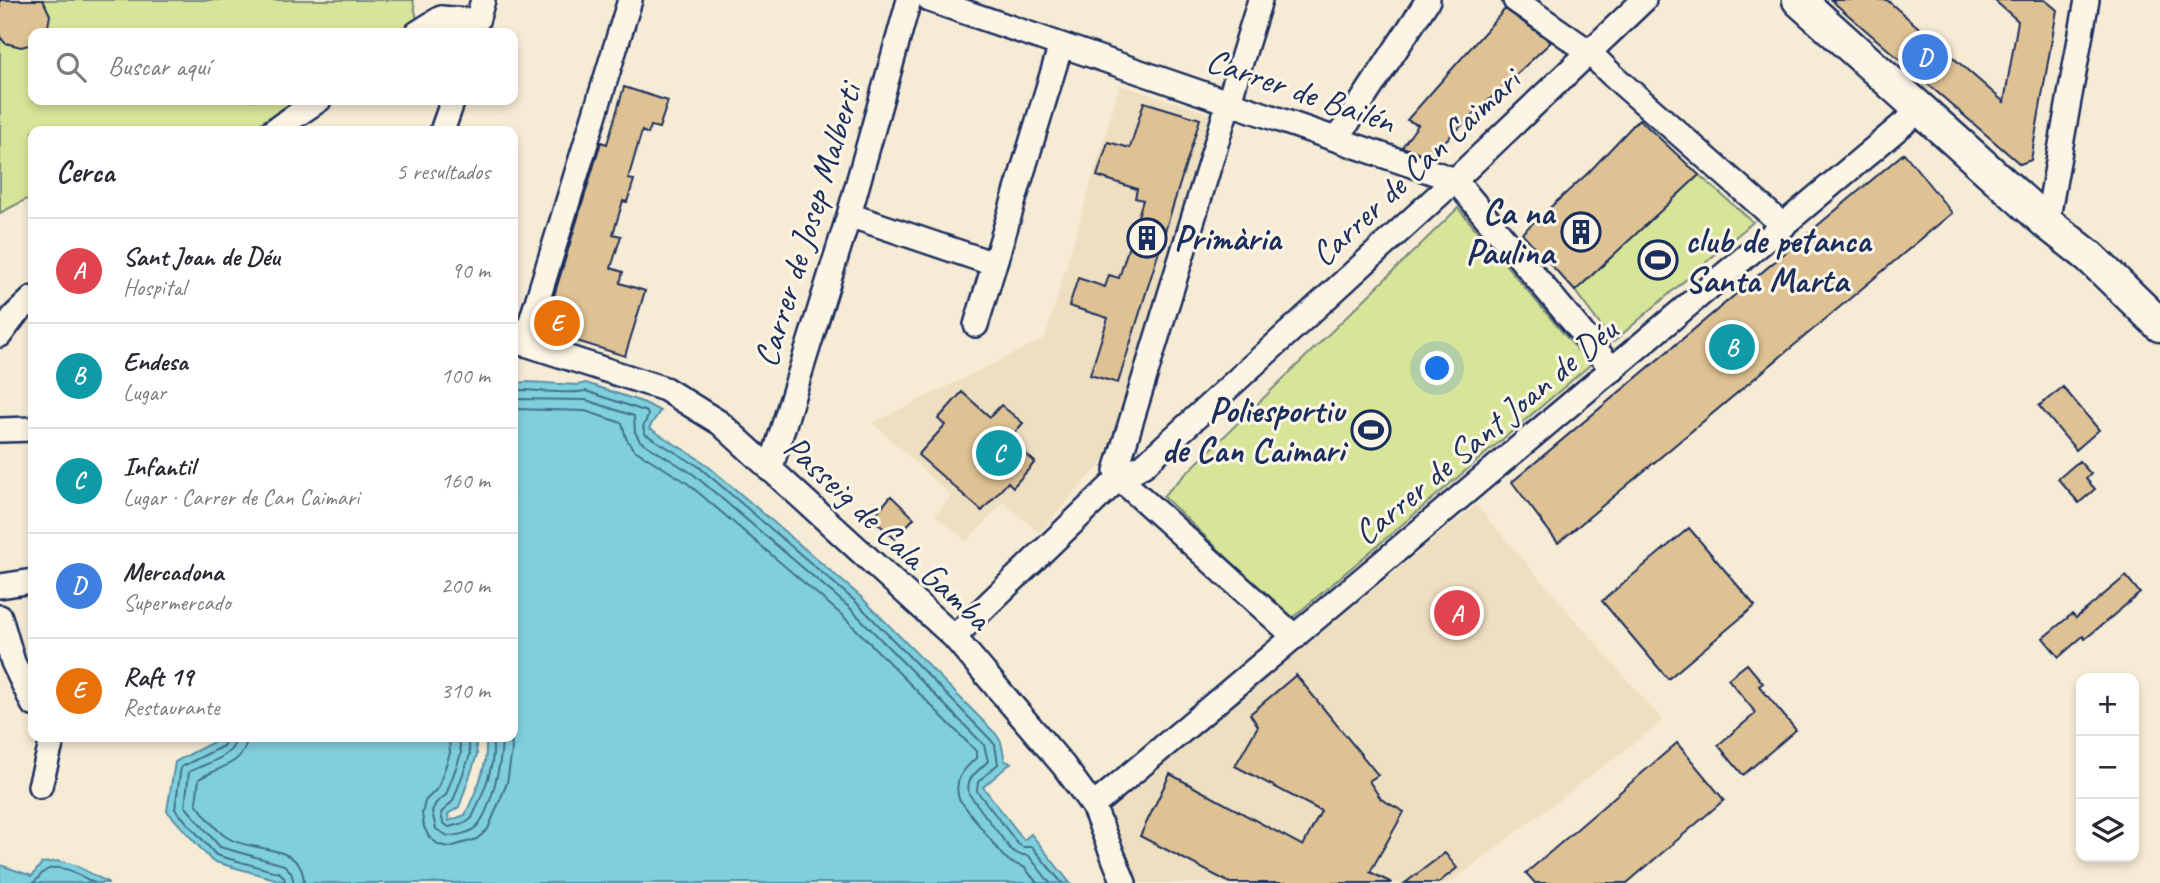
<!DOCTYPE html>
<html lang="es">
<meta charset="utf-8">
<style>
body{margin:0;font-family:Caveat,sans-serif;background:#f7f7f7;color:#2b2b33}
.controls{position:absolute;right:21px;bottom:21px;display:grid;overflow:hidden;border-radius:14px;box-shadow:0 4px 10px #0003}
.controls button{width:63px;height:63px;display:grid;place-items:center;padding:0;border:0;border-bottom:2px solid #e1e1e2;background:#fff;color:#2b2b33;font:35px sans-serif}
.you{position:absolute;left:1438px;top:369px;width:24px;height:24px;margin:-18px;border:5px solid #fff;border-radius:50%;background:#1a73e8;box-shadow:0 0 0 10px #1a73e833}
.badge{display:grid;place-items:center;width:46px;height:46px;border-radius:50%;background:#db2777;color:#fff;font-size:23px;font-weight:700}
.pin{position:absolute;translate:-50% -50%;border:4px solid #fff;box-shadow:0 2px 7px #0006}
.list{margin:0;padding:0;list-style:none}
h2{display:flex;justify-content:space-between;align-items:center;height:91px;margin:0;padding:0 28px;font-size:30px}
h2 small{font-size:23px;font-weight:400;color:#7c7c81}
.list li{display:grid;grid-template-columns:46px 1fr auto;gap:21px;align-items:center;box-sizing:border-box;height:105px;padding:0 28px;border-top:2px solid #e1e1e2}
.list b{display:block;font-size:26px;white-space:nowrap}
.list p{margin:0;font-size:23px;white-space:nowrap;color:#7c7c81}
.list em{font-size:23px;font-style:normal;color:#7c7c81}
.icon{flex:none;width:38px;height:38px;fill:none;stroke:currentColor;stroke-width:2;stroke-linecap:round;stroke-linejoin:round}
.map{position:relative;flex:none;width:2160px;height:883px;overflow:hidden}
.search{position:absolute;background:#fff;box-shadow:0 4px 10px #0003;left:28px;top:28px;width:490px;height:77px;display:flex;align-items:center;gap:18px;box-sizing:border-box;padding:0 24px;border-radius:14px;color:#7c7c81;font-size:26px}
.panel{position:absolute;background:#fff;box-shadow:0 4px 10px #0003;left:28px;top:126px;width:490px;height:616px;border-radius:14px}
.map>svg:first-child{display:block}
.built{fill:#efdfc1}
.green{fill:#d7e598;stroke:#798a7b;stroke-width:2}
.water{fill:#80d0dc;stroke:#5890aa;stroke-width:2}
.pier{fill:#f6ebd5}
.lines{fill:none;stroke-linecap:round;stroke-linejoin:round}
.shore{stroke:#436f90;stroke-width:2}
.building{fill:#dec293;stroke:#1b2f5e;stroke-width:2}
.street-casing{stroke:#1b2f5e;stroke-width:28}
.secondary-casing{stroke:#1b2f5e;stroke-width:37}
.street{stroke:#fcf5e5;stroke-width:23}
.secondary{stroke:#fcf5e5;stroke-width:32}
.labels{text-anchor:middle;stroke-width:6;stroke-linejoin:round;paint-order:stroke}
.street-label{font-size:35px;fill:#1b2f5e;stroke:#fcf5e5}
.poi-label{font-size:35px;font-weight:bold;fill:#1b2f5e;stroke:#fcf5e5;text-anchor:end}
</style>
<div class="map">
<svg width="2160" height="883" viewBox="0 0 2160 883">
<rect width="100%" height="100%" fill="#f6ebd5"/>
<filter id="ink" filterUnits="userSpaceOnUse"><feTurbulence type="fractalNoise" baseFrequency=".0143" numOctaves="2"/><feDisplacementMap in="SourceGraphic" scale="14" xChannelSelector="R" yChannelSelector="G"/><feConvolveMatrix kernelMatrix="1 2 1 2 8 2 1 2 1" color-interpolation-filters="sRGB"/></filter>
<g filter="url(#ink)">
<path class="built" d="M1120,85L1214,115L1116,447L1039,533L1003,502L967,542L935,515L951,496L873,423L1045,338Z
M1476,505L1663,721L1450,883H1135L1106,810Z"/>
<path class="green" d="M0,0H413L417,20L397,33H33V100H296L248,131H33V196L0,213Z
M1699,175L1753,222L1613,342L1575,291Z
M1458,208L1590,365L1291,619L1163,496Z"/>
<path class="water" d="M528,382L577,385L586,383L645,403L660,411L649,428L702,461L861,597L996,734L1001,742L1005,761L1011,763L983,787L1024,840L1031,834L1070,883H289L212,861L167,811L175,762L215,741L234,737H475L477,755L459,807L448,814L449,821L465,815C476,791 490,764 485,737H513V383Z
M60,861L72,863L109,883H0V865L32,876L42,863Z"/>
<path class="pier" d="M61,858L73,860L112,883L72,863L60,861Z"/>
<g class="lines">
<path class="shore" d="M513,390C537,389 563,395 586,391L647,412L648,416L643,427L645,434L698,466L856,602L990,739L995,745L998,764L978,782L977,791L1018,844L1023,847H1032L1062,883
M513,399L586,400L634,416L635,432L640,441L693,474L850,608L984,745L988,761C978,772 965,777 969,794L1011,850L1018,854L1029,856L1050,883
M513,409L585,411L622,423L626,438L633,449L686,482L843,616L976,751V758C963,770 953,780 959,799L1003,856L1012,863L1024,867L1037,883
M227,737L223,746L181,767L175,809L216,855L280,873L284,877L285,883
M236,737C235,758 205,763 189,772L185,806L220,847L284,865L291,872L294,883
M247,737C246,764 218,767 199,779L196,803C204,814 214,828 225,836C249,854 303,840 304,883
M449,737L450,753L438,788L425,801L422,814L424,827L429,837L439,845L450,847L477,839L488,829L507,783L512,750L511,737
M459,737L461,754L446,795L436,803L432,811L436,829L448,836C457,836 469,833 475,828C490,815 504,756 501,737
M468,737L470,755L453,801L441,813L443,823L449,827L467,822L472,818C483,793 497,765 492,737
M33,883C38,880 40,874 45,871C60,861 81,876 94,883"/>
</g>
<path class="building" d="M0,0H43L50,15L47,33H33V44L21,47L5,43L0,37Z
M1831,0H1887L2004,102L2018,21L1994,0H2045L2057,10L2031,160L2020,164Z
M1505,9L1551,42L1429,156L1402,147L1418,125L1407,120Z
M624,87L668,101L659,128L651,126L648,134L642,131L628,179L634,180L627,202L623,201L613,234L621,236L611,268L623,272L620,283L645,291L625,356L551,333L546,322L601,142L607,144Z
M1144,102L1200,119L1118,383L1090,375L1108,318L1069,306L1078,278L1105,287L1109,275L1119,278L1143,200L1135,198L1137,189L1097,176L1108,142L1130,148Z
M1639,119L1699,175L1575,291L1522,233L1588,173Z
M1904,153L1952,213L1558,543L1512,482Z
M2063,387L2099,430L2076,450L2039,406Z
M962,392L990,417L1001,405L1023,423L1009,439L1035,462L1013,487L1008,482L982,511L918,455L945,425L938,419Z
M2079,461L2091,474L2086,479L2095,489L2079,503L2058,479Z
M891,496L914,518L895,539L872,518Z
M1689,528L1755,606L1668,679L1602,601Z
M2126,576L2140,593L2085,639L2083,636L2059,657L2043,638L2072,614L2076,618Z
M1747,664L1763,683L1759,686L1796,730L1743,775L1718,745L1756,713L1728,679Z
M1296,675L1378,775L1369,781L1381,799L1404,812L1370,872L1392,883H1230L1140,836L1170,774L1303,846L1321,811L1235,766L1258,726L1250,714Z
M1677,743L1724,800L1627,883H1535L1526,873Z
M1445,853L1457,868L1438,883H1405Z"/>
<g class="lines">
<g class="street-casing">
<path id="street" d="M930,0L1455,180L1613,370
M1515,0L1588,51L1611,74L1784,226
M441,18L477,21L483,0
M417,33L441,18
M273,131L319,100
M442,131L453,100
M1337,139L1428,0
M849,215L994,264
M2047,223L2087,0
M976,325L1061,45
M0,335L15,315L33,298
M513,340L665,389L720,423L954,637L1063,765L1093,806L1124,883
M524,344L630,0
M0,430L33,429
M770,470L849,215L909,0
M1119,478L1116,471L1260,0
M1119,478L1295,637
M0,586L33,581
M0,617L13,662L33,704
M954,637L1119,478L1144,465L1455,180L1644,0
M40,786L53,737
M1093,806L1921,109"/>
</g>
<g class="secondary-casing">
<path id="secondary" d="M1799,0L2047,223L2090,257L2160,325"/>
</g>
<use href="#street" class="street"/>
<use href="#secondary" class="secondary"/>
</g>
</g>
<defs>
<g id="building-ring" transform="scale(2.0125)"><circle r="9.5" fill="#fcf5e5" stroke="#1b2f5e" stroke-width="1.5"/><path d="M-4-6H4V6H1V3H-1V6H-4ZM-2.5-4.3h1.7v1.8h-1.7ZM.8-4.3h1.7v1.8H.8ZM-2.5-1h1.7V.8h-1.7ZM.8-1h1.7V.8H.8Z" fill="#1b2f5e"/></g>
<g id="stadium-ring" transform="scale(2.0125)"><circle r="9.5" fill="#fcf5e5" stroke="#1b2f5e" stroke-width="1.5"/><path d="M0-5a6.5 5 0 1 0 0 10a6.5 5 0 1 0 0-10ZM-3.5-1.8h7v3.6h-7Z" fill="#1b2f5e"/></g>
</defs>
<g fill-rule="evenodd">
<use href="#building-ring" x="1581" y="232"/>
<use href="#building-ring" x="1147" y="238"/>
<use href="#stadium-ring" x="1658" y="260"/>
<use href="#stadium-ring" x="1371" y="430"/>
</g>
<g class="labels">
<g class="street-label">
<text transform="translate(1301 90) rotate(19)" y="12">Carrer de Bailén</text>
<text transform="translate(1415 167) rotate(-43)" y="12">Carrer de Can Caimari</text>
<text transform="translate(807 225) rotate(-73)" y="12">Carrer de Josep Malberti</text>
<text transform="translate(1485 431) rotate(-40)" y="12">Carrer de Sant Joan de Déu</text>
<text transform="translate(888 532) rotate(43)" y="12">Passeig de Cala Gamba</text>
</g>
<g class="poi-label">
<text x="1554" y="224">Ca na<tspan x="1554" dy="40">Paulina</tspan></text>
<text x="1174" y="250" text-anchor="start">Primària</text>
<text x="1685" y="252" text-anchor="start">club de petanca<tspan x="1685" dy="40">Santa Marta</tspan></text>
<text x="1344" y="422">Poliesportiu<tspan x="1344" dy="40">de Can Caimari</tspan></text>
</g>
</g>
</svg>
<div class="controls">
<button>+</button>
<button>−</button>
<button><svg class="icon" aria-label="layers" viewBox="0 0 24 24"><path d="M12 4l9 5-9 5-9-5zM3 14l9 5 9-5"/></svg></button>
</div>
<div class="you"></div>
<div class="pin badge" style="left:1457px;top:613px;background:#e0444e">A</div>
<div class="pin badge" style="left:1732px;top:347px;background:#0f9aa8">B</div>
<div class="pin badge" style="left:999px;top:453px;background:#0f9aa8">C</div>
<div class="pin badge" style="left:1925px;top:57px;background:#3f7fe0">D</div>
<div class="pin badge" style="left:557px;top:323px;background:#e8710a">E</div>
<div class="search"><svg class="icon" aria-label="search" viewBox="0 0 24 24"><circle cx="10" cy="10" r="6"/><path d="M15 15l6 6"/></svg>Buscar aquí</div>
<section class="panel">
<h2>Cerca<small>5 resultados</small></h2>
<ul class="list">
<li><span class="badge" style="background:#e0444e">A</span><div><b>Sant Joan de Déu</b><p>Hospital</p></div><em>90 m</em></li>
<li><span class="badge" style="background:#0f9aa8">B</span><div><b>Endesa</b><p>Lugar</p></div><em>100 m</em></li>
<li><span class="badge" style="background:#0f9aa8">C</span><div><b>Infantil</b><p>Lugar · Carrer de Can Caimari</p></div><em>160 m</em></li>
<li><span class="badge" style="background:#3f7fe0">D</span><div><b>Mercadona</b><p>Supermercado</p></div><em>200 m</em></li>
<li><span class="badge" style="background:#e8710a">E</span><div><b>Raft 19</b><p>Restaurante</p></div><em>310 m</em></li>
</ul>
</section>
</div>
